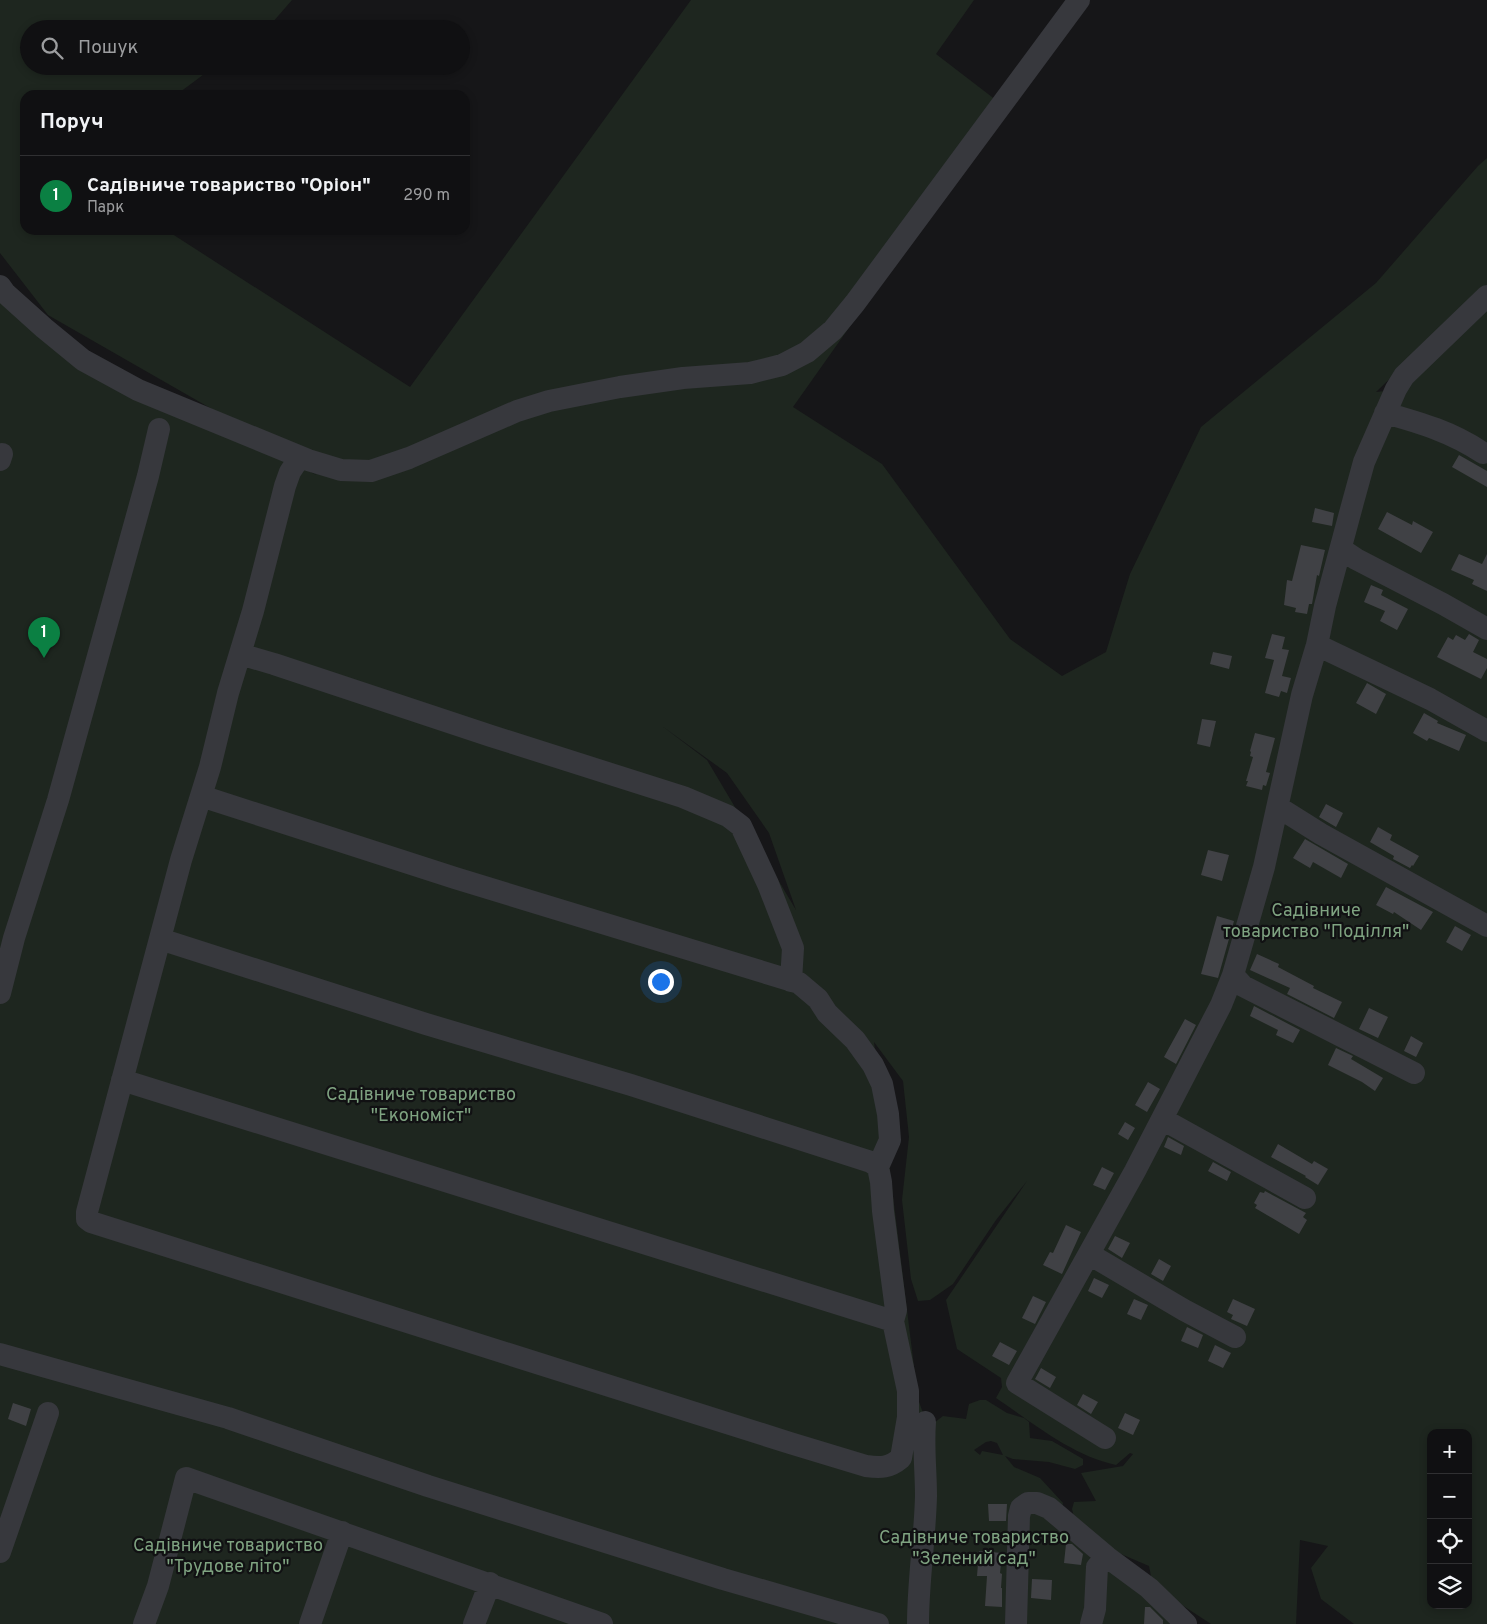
<!DOCTYPE html>
<html lang="uk">
<meta charset="utf-8">
<style>
body{margin:0;font-family:Overpass,sans-serif;background:#19191b;color:#f1f3f6}
.controls{position:absolute;right:15px;bottom:15px;display:grid;overflow:hidden;border-radius:10px;box-shadow:0 2px 8px #0003}
.controls button{width:45px;height:45px;display:grid;place-items:center;padding:0;border:0;border-bottom:1px solid #303032;background:#101012;color:#f1f3f6;font:25px sans-serif}
.you{position:absolute;left:660px;top:981px;width:18px;height:18px;margin:-12px;border:4px solid #fff;border-radius:50%;background:#1a73e8;box-shadow:0 0 0 8px #1a73e833}
.badge{display:grid;place-items:center;width:32px;height:32px;border-radius:50%;background:#0b8043;color:#fff;font-size:16px;font-weight:700}
.pin{position:absolute;translate:-50% -41px;filter:drop-shadow(0 1px 2px #0008)}
.pin::after{content:'';position:absolute;top:26px;width:18px;height:15px;background:inherit;clip-path:polygon(0 0,100% 0,50% 100%)}
.list{margin:0;padding:0;list-style:none}
h2{display:flex;justify-content:space-between;align-items:center;height:65px;margin:0;padding:0 20px;font-size:21px}
h2 small{font-size:16px;font-weight:400;color:#9c9d9f}
.list li{display:grid;grid-template-columns:32px 1fr auto;gap:15px;align-items:center;box-sizing:border-box;height:80px;padding:0 20px;border-top:1px solid #303032}
.list b{display:block;font-size:19px;white-space:nowrap}
.list p{margin:0;font-size:16px;white-space:nowrap;color:#9c9d9f}
.list em{font-size:16px;font-style:normal;color:#9c9d9f}
.icon{flex:none;width:28px;height:28px;fill:none;stroke:currentColor;stroke-width:2;stroke-linecap:round;stroke-linejoin:round}
.map{position:relative;flex:none;width:1487px;height:1624px;overflow:hidden}
.search{position:absolute;background:#101012;box-shadow:0 2px 8px #0003;left:20px;top:20px;width:450px;height:55px;display:flex;align-items:center;gap:12px;box-sizing:border-box;padding:0 18px;border-radius:28px;color:#9c9d9f;font-size:19px}
.panel{position:absolute;background:#101012;box-shadow:0 2px 8px #0003;left:20px;top:90px;width:450px;height:145px;border-radius:15px}
.map>svg:first-child{display:block}
.green{fill:#1e261f;fill-rule:evenodd}
.building{fill:#404145}
.lines{fill:none;stroke-linecap:round;stroke-linejoin:round}
.minor{stroke:#37383d;stroke-width:22}
.labels{text-anchor:middle;stroke-width:4.5;stroke-linejoin:round;paint-order:stroke}
.park-label{font-size:18px;fill:#7fa381;stroke:#111113}
</style>
<div class="map">
<svg width="1487" height="1624" viewBox="0 0 1487 1624">
<rect width="100%" height="100%" fill="#161618"/>
<path class="green" d="M0,0H292L272,23L265,29H29V66H215L176,95H25V230H166L410,387L691,0H974L936,54L1005,107L793,407L882,464L1010,639L1062,676L1106,652L1130,574L1201,427L1376,283L1478,166L1487,158V285L1376,392L1385,391L1487,289V1624H1354L1321,1599L1311,1568L1328,1546L1300,1540L1296,1624H1211L1153,1586L1149,1566L1100,1545L1075,1521L1072,1509L1074,1502L1096,1501L1081,1473L1123,1466L1133,1454L1130,1453L1116,1465C1071,1455 1033,1423 996,1398L1002,1387L1001,1378L957,1349L946,1300L1027,1181L996,1220L953,1284L930,1300L918,1301L911,1279L902,1200L909,1137L903,1081L874,1042L918,1399L927,1424L932,1426L934,1423L943,1416L966,1419L969,1404L980,1400H986L1007,1413L1024,1418L1029,1422L1030,1438L1052,1441L1083,1459V1465L1075,1469L1049,1462L1013,1459L1005,1456L1014,1467L1040,1478L1063,1503L1062,1509L1028,1492L1197,1624H0V280L28,319L113,374L251,438L316,475L278,447L48,315L0,253ZM662,726L727,773L769,833L796,910L707,760ZM1431,1433H1468V1605H1431ZM991,1441L997,1443L1003,1455L982,1451L980,1455L974,1450L986,1442Z"/>
<path class="building" d="M1459,455L1487,471V487L1452,467Z
M1315,508L1334,513L1332,526L1312,522Z
M1387,512L1412,525L1413,521L1433,532L1421,553L1378,529Z
M1301,545L1325,550L1319,576L1317,575L1312,604H1309L1307,614L1295,612L1296,608L1284,605L1287,580L1292,581Z
M1459,554L1482,564L1487,554V591L1472,584L1474,580L1451,570Z
M1371,585L1383,590L1381,595L1408,609L1397,630L1380,621L1385,611L1364,602Z
M1272,634L1285,637L1282,649L1289,650L1282,676L1291,678L1287,693L1281,691L1279,697L1265,693L1274,660L1265,658Z
M1469,634L1479,640L1473,652L1487,659V668L1481,679L1437,657L1448,637L1453,640L1456,635L1465,640Z
M1213,652L1232,656L1229,669L1210,664Z
M1367,683L1386,694L1376,714L1356,703Z
M1424,713L1438,721L1437,723L1466,735L1459,751L1429,738L1427,741L1413,733Z
M1202,719L1216,721L1210,747L1197,744Z
M1255,733L1275,738L1266,772L1270,773L1266,786L1263,785L1262,790L1246,786L1248,781H1246L1253,757L1250,756L1251,752L1250,751Z
M1326,804L1343,813L1336,827L1319,817Z
M1378,827L1392,835L1390,840L1419,856L1413,866L1412,865L1410,868L1393,859L1394,856L1370,842Z
M1305,839L1348,864L1341,878L1313,862L1310,868L1293,858Z
M1208,850L1229,855L1222,881L1201,875Z
M1386,887L1433,912L1421,930L1394,912L1393,914L1376,905Z
M1217,916L1234,921L1218,978L1201,974Z
M1455,926L1471,935L1462,951L1446,942Z
M1257,954L1279,964L1278,967L1314,986L1313,988L1342,1002L1334,1018L1287,994L1290,988L1250,970Z
M1254,1006L1300,1030L1293,1043L1276,1035L1278,1030L1250,1016Z
M1369,1008L1388,1017L1378,1038L1359,1029Z
M1185,1019L1196,1025L1176,1064L1164,1057Z
M1411,1036L1423,1043L1416,1057L1404,1051Z
M1336,1048L1353,1056L1351,1059L1383,1078L1375,1091L1362,1082L1328,1065Z
M1148,1082L1160,1089L1147,1112L1135,1105Z
M1125,1122L1135,1128L1128,1140L1118,1134Z
M1168,1137L1184,1146L1181,1155L1164,1147Z
M1278,1144L1312,1164L1314,1161L1328,1169L1318,1185L1305,1177L1306,1176L1271,1157Z
M1213,1162L1231,1172L1227,1181L1208,1171Z
M1102,1167L1114,1173L1105,1190L1093,1185Z
M1265,1191L1306,1213L1303,1217L1307,1220L1299,1234L1255,1208L1257,1205L1254,1203L1260,1192L1264,1193Z
M1066,1225L1081,1232L1062,1274L1043,1265L1050,1252L1053,1253Z
M1115,1236L1130,1243L1122,1258L1108,1249Z
M1159,1259L1171,1266L1163,1281L1151,1274Z
M1094,1278L1109,1285L1102,1298L1088,1291Z
M1033,1296L1046,1302L1035,1324L1022,1318Z
M1134,1299L1148,1305L1141,1320L1127,1314Z
M1233,1299L1255,1309L1247,1326L1231,1319L1233,1315L1227,1312Z
M1187,1327L1203,1335L1198,1348L1181,1341Z
M1000,1342L1017,1351L1009,1365L992,1356Z
M1215,1345L1231,1353L1223,1368L1208,1361Z
M1041,1368L1056,1377L1050,1388L1035,1379Z
M1083,1394L1098,1402L1091,1414L1077,1405Z
M13,1403L31,1409L26,1426L8,1419Z
M1125,1413L1140,1420L1133,1435L1118,1428Z
M988,1504H1007L1006,1521H989Z
M1066,1544H1072L1083,1554L1081,1565L1064,1563Z
M979,1551L1002,1553L1000,1573L1002,1574L1001,1588H1002V1607L985,1606L987,1576H977Z
M1032,1579L1052,1580L1051,1600L1031,1598Z
M1145,1607H1150L1163,1620V1624H1144Z"/>
<g class="lines">
<path class="minor" d="M0,286L5,293L44,328L83,360L138,390L308,460L341,470L371,471L409,458L517,411L549,401L620,387L683,378L750,373L782,365L807,352L833,330L855,303L1079,0
M1385,413C1421,423 1452,432 1483,453
M0,460L2,454
M1341,549L1356,559L1443,604L1487,629
M1317,645L1430,699L1487,731
M240,654L274,664L491,736L683,797L728,816L741,826L768,884L793,948L791,981
M201,796L455,878L799,983L818,999L827,1013L855,1040L873,1065L882,1084L888,1114L890,1140L878,1167
M1278,807L1321,834L1487,926
M160,939L426,1024L631,1085L871,1162L878,1167L881,1182L883,1211L896,1310L893,1321L908,1391V1417L901,1458C889,1468 881,1468 866,1466L790,1443L91,1222L87,1219V1212L181,860L210,767L228,693L253,611L285,486L290,472L300,457
M1233,975L1243,986L1414,1073
M0,993L14,938L58,800L148,476L159,429
M122,1080L893,1321
M1162,1119L1305,1198
M1089,1254L1184,1310L1235,1337
M0,1354L228,1418L428,1486L723,1579L878,1624
M1105,1438L1017,1383L1135,1171L1221,1005L1233,975L1264,867L1302,695L1317,645L1325,606L1353,502L1364,462L1396,389L1404,376L1487,296
M0,1552L48,1413
M144,1624L158,1586L186,1478L602,1624
M310,1624L342,1532
M474,1624L490,1583
M918,1624C918,1581 925,1538 926,1496C926,1471 923,1447 925,1422
M1016,1624L1019,1516L1021,1508L1028,1503H1037L1049,1508L1107,1557L1149,1588L1186,1624
M1091,1624L1095,1609L1097,1567L1107,1557"/>
</g>
<g class="labels">
<g class="park-label">
<text x="1316" y="916">Садівниче<tspan x="1316" dy="21">товариство "Поділля"</tspan></text>
<text x="421" y="1100">Садівниче товариство<tspan x="421" dy="21">"Економіст"</tspan></text>
<text x="974" y="1543">Садівниче товариство<tspan x="974" dy="21">"Зелений сад"</tspan></text>
<text x="228" y="1551">Садівниче товариство<tspan x="228" dy="21">"Трудове літо"</tspan></text>
</g>
</g>
</svg>
<div class="controls">
<button>+</button>
<button>−</button>
<button><svg class="icon" aria-label="locate" viewBox="0 0 24 24"><circle cx="12" cy="12" r="6"/><path d="M12 2v4M12 18v4M2 12h4M18 12h4"/></svg></button>
<button><svg class="icon" aria-label="layers" viewBox="0 0 24 24"><path d="M12 4l9 5-9 5-9-5zM3 14l9 5 9-5"/></svg></button>
</div>
<div class="you"></div>
<div class="pin badge" style="left:44px;top:658px">1</div>
<div class="search"><svg class="icon" aria-label="search" viewBox="0 0 24 24"><circle cx="10" cy="10" r="6"/><path d="M15 15l6 6"/></svg>Пошук</div>
<section class="panel">
<h2>Поруч<small></small></h2>
<ul class="list">
<li><span class="badge">1</span><div><b>Садівниче товариство &quot;Оріон&quot;</b><p>Парк</p></div><em>290 m</em></li>
</ul>
</section>
</div>
